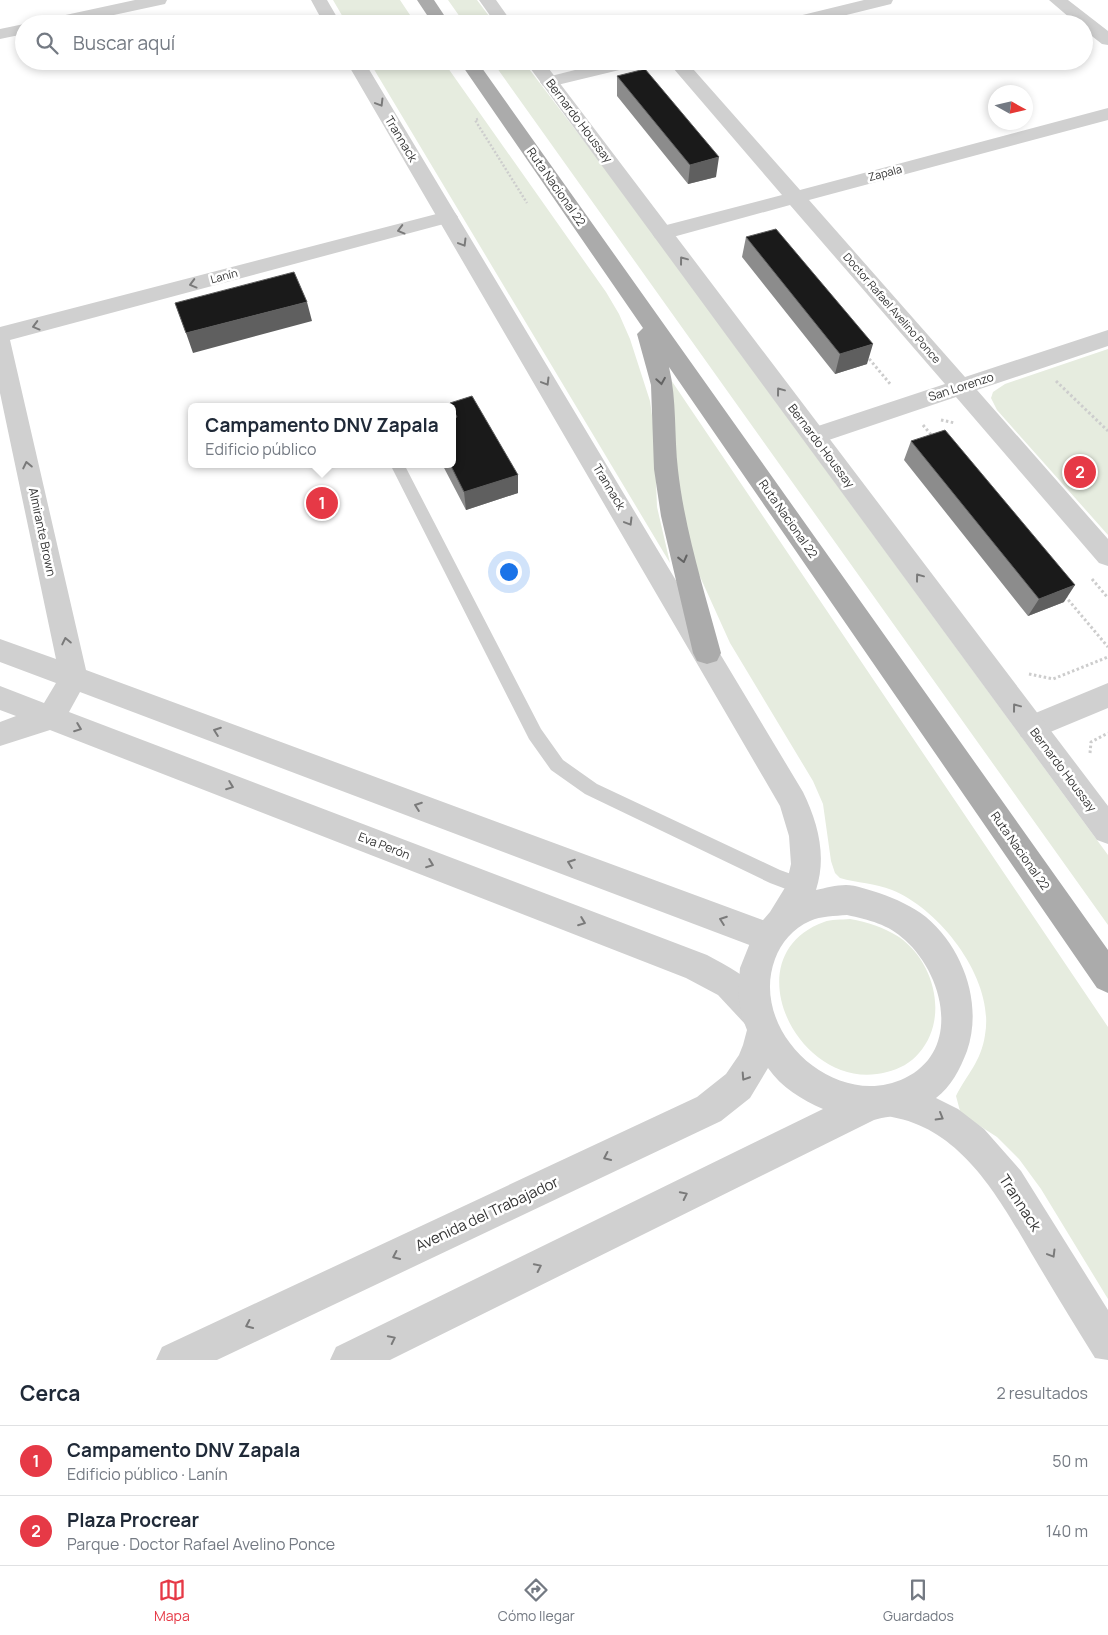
<!DOCTYPE html>
<html lang="es">
<meta charset="utf-8">
<style>
body{margin:0;font-family:Manrope,sans-serif;background:#f2f2f3;color:#1f2937}
.compass{position:absolute;left:988px;top:85px;width:45px;height:45px;border-radius:50%;background:#fff;box-shadow:0 2px 8px #0003;rotate:98deg}
.you{position:absolute;left:508px;top:571px;width:18px;height:18px;margin:-12px;border:4px solid #fff;border-radius:50%;background:#1a73e8;box-shadow:0 0 0 8px #1a73e833}
.badge{display:grid;place-items:center;width:32px;height:32px;border-radius:50%;background:#e63946;color:#fff;font-size:16px;font-weight:700}
.pin{position:absolute;translate:-50% -50%;border:2px solid #fff;box-shadow:0 1px 5px #0006}
.popup{position:absolute;left:188px;top:403px;width:268px;height:65px;box-sizing:border-box;display:grid;place-content:center;border-radius:8px;background:#fff;filter:drop-shadow(0 1px 4px #0005);font-size:16px;white-space:nowrap;color:#747a83}
.popup b{font-size:19px;color:#1f2937}
.popup::after{content:'';position:absolute;left:50%;top:100%;margin-left:-10px;border:10px solid transparent;border-top-color:#fff}
.list{margin:0;padding:0;list-style:none}
h2{display:flex;justify-content:space-between;align-items:center;height:65px;margin:0;padding:0 20px;font-size:21px}
h2 small{font-size:16px;font-weight:400;color:#747a83}
.list li{display:grid;grid-template-columns:32px 1fr auto;gap:15px;align-items:center;box-sizing:border-box;height:70px;padding:0 20px;border-top:1px solid #e0e1e3}
.list b{display:block;font-size:19px;white-space:nowrap}
.list p{margin:0;font-size:16px;white-space:nowrap;color:#747a83}
.list em{font-size:16px;font-style:normal;color:#747a83}
.icon{flex:none;width:28px;height:28px;fill:none;stroke:currentColor;stroke-width:2;stroke-linecap:round;stroke-linejoin:round}
.map{position:relative;flex:none;width:1108px;height:1360px;overflow:hidden}
.search{position:absolute;background:#fff;box-shadow:0 2px 8px #0003;left:15px;right:15px;top:15px;height:55px;display:flex;align-items:center;gap:12px;box-sizing:border-box;padding:0 18px;border-radius:28px;color:#747a83;font-size:19px}
.sheet{height:205px;background:#fff}
nav{display:flex;justify-content:space-around;align-items:center;box-sizing:border-box;height:70px;border-top:1px solid #e0e1e3;background:#fff;font-size:14px;color:#747a83}
nav a{display:grid;justify-items:center;gap:2px}
nav .on{color:#e63946}
.map>svg:first-child{display:block}
.green{fill:#e6ecdf}
.lines{fill:none;stroke-linecap:round;stroke-linejoin:round}
.path-far1{stroke:#cdcdcd;stroke-width:2.5;stroke-dasharray:2 2;stroke-linecap:butt}
.path{stroke:#cdcdcd;stroke-width:3;stroke-dasharray:2.5 2.5;stroke-linecap:butt}
.service{fill:#d0d0d0;fill-rule:evenodd}
.minor{fill:#d0d0d0;fill-rule:evenodd}
.tertiary{fill:#d0d0d0;fill-rule:evenodd}
.primary{fill:#ababab;fill-rule:evenodd}
.wall{fill:#8c8c8c}
.shaded-wall{fill:#5f5f5f}
.building{fill:#1a1a1a;stroke:#5f5f5f}
.oneway{stroke:#7a7a7a}
.oneway2{stroke:#636363}
.labels{text-anchor:middle;stroke-width:5;stroke-linejoin:round;paint-order:stroke}
.far-street-label{font-size:11px;fill:#333;stroke:#fff}
.street-label{font-size:12px;fill:#333;stroke:#fff}
.near-street-label{font-size:15px;fill:#333;stroke:#fff}
</style>
<div class="map">
<svg width="1108" height="1360" viewBox="0 0 1108 1360">
<rect width="100%" height="100%" fill="#fff"/>
<path class="green" d="M333,0H400L416,24H347Z
M448,0H477L495,24H465Z
M369,61H443L606,292L619,314L630,339L650,401L654,430L657,507L670,563Z
M492,61H523L606,170L1108,855V925Z
M1108,349V535L997,410L991,398L993,392L1005,384Z
M669,377L1108,1027V1299L1041,1189L1019,1159L997,1137L966,1117L960,1111L956,1096C967,1074 981,1062 985,1035C995,980 941,910 892,890C875,883 857,883 840,878L835,873L831,861L823,804L813,781L730,643L697,570L679,496Z
M850,919C868,922 883,927 899,937C935,962 949,1019 919,1053C911,1063 899,1069 887,1072C800,1096 730,956 824,922C831,919 841,920 850,919Z"/>
<g class="lines">
<path class="path-far1" d="M478,119L475,120L527,203"/>
<path class="path" d="M866,355L891,385
M1056,381L1108,431
M941,420L955,423
M923,425L933,437
M1092,579L1108,598
M1065,596L1108,647
M1029,674L1053,679L1108,657
M1090,753L1091,742L1108,733"/>
<path class="service" d="M390,464H404L541,729L563,760L597,784L780,870L813,882L816,888L813,894L807,897L770,883L585,794L551,770L529,739Z"/>
<path class="minor" d="M135,0H167L165,4L72,24H39L41,20L47,19Z
M864,0H893L891,4L810,24H780L782,20Z
M1049,0H1068L1108,31V45L1102,44L1084,30V24H1077Z
M24,24V34L0,39V29Z
M611,61H643L640,65L549,87L543,86L540,82L543,78Z
M667,61H686L800,190L1108,108V120L809,200L965,377L1108,330V346L977,390L1108,539V566L1099,563L956,397L814,445L806,442L802,436L806,430L945,384L790,205L662,240L655,238L652,233L655,228L782,195Z
M448,211L455,213L458,217L455,221L10,340L86,670L768,922L779,926L784,937L779,948L768,952L80,692L69,712L707,955C733,969 762,984 773,1012L769,1024L757,1028L745,1024L718,995L686,978L50,730L0,746V722L16,716L0,710V686L44,703L56,683L0,662V639L56,659L0,393V327Z
M1108,683V708L1031,740L1021,737L1017,728L1021,719Z"/>
<path class="tertiary" d="M311,0H327L341,24H324Z
M479,0H496L513,24H496Z
M346,61H364L803,792C818,823 827,856 816,890C825,888 836,885 846,885C856,885 869,890 879,893C896,899 912,906 926,917C964,949 983,1005 967,1051C960,1069 951,1087 936,1098L958,1109L984,1129L1021,1171L1108,1310V1360L1095,1358C1075,1326 1055,1293 1036,1261C1002,1204 965,1130 892,1117C887,1116 879,1119 874,1120L390,1360H330L336,1347L823,1109C802,1100 781,1087 768,1068L750,1098L721,1121L217,1360H156L162,1347L697,1097L726,1074L739,1055L743,1045L747,1030L742,1017L738,993L740,968L756,928L770,912L786,886L791,864L789,836L780,806ZM847,915C869,920 888,924 905,940C944,975 962,1050 905,1078C835,1112 748,1031 775,959C781,943 793,928 810,921C821,916 835,916 847,915Z
M525,61H543L1108,806V844L1097,840Z"/>
<path class="primary" d="M417,0H434L450,24H433Z
M459,61H477L1108,950V993L1097,988L669,367C677,400 674,435 678,470C685,532 705,593 721,653L717,661L707,664L697,661L693,653L661,516L654,469L651,385L637,334L643,328Z"/>
</g>
<path class="wall" d="M617,76L716,177L688,184L617,96Z
M746,237L867,364L835,374L742,257Z
M450,403L518,475V493L466,510L442,464H452V407H450Z
M911,441L1064,602L1028,616L904,460Z"/>
<path class="shaded-wall" d="M719,157L716,177L688,184L690,165Z
M307,302L312,321L193,353L186,333Z
M873,344L867,364L835,374L840,354Z
M518,475V493L466,510L464,492Z
M1075,585L1064,602L1028,616L1039,599Z"/>
<path class="building" d="M645,69L719,157L690,165L617,76Z
M776,229L873,344L840,354L746,237Z
M294,272L307,302L186,333L175,303Z
M472,396L518,475L464,492L450,464H452V419L457,417L450,403Z
M945,430L1075,585L1039,599L911,441Z"/>
<defs><path id="oneway-chevron" d="M-2-3.5L2.5 0L-2 3.5" fill="none" stroke-width="1.6" stroke-linecap="round" stroke-linejoin="round" transform="scale(1.25)"/></defs>
<g class="oneway">
<use href="#oneway-chevron" transform="translate(380 103) rotate(59)"/>
<use href="#oneway-chevron" transform="translate(401 230) rotate(165)"/>
<use href="#oneway-chevron" transform="translate(463 243) rotate(59)"/>
<use href="#oneway-chevron" transform="translate(683 260) rotate(-127)"/>
<use href="#oneway-chevron" transform="translate(193 284) rotate(165)"/>
<use href="#oneway-chevron" transform="translate(36 326) rotate(165)"/>
<use href="#oneway-chevron" transform="translate(546 382) rotate(59)"/>
<use href="#oneway-chevron" transform="translate(780 391) rotate(-127)"/>
<use href="#oneway-chevron" transform="translate(27 465) rotate(-102)"/>
<use href="#oneway-chevron" transform="translate(629 522) rotate(59)"/>
<use href="#oneway-chevron" transform="translate(919 577) rotate(-127)"/>
<use href="#oneway-chevron" transform="translate(66 641) rotate(-102)"/>
<use href="#oneway-chevron" transform="translate(1016 707) rotate(-127)"/>
<use href="#oneway-chevron" transform="translate(78 728) rotate(21)"/>
<use href="#oneway-chevron" transform="translate(217 731) rotate(-160)"/>
<use href="#oneway-chevron" transform="translate(230 786) rotate(21)"/>
<use href="#oneway-chevron" transform="translate(418 806) rotate(-160)"/>
<use href="#oneway-chevron" transform="translate(571 863) rotate(-160)"/>
<use href="#oneway-chevron" transform="translate(430 864) rotate(21)"/>
<use href="#oneway-chevron" transform="translate(723 920) rotate(-160)"/>
<use href="#oneway-chevron" transform="translate(582 922) rotate(21)"/>
<use href="#oneway-chevron" transform="translate(745 1077) rotate(123)"/>
<use href="#oneway-chevron" transform="translate(940 1117) rotate(30)"/>
<use href="#oneway-chevron" transform="translate(607 1157) rotate(155)"/>
<use href="#oneway-chevron" transform="translate(684 1195) rotate(-26)"/>
<use href="#oneway-chevron" transform="translate(1052 1254) rotate(59)"/>
<use href="#oneway-chevron" transform="translate(396 1256) rotate(155)"/>
<use href="#oneway-chevron" transform="translate(538 1267) rotate(-26)"/>
<use href="#oneway-chevron" transform="translate(249 1325) rotate(155)"/>
<use href="#oneway-chevron" transform="translate(392 1339) rotate(-26)"/>
</g>
<g class="oneway2">
<use href="#oneway-chevron" transform="translate(661 381) rotate(81)"/>
<use href="#oneway-chevron" transform="translate(683 559) rotate(76)"/>
</g>
<g class="labels">
<g class="far-street-label">
<text transform="translate(885 173) rotate(-15)" y="4">Zapala</text>
<text transform="translate(224 276) rotate(-15)" y="4">Lanín</text>
<text transform="translate(892 308) rotate(49)" y="4">Doctor Rafael Avelino Ponce</text>
</g>
<g class="street-label">
<text transform="translate(579 121) rotate(53)" y="4">Bernardo Houssay</text>
<text transform="translate(401 139) rotate(59)" y="4">Trannack</text>
<text transform="translate(556 187) rotate(55)" y="4">Ruta Nacional 22</text>
<text transform="translate(961 387) rotate(-18)" y="4">San Lorenzo</text>
<text transform="translate(821 446) rotate(53)" y="4">Bernardo Houssay</text>
<text transform="translate(609 487) rotate(59)" y="4">Trannack</text>
<text transform="translate(788 519) rotate(55)" y="4">Ruta Nacional 22</text>
<text transform="translate(42 532) rotate(78)" y="4">Almirante Brown</text>
<text transform="translate(1063 770) rotate(53)" y="4">Bernardo Houssay</text>
<text transform="translate(384 846) rotate(21)" y="4">Eva Perón</text>
<text transform="translate(1020 851) rotate(55)" y="4">Ruta Nacional 22</text>
</g>
<g class="near-street-label">
<text transform="translate(1020 1203) rotate(57)" y="5">Trannack</text>
<text transform="translate(487 1214) rotate(-25)" y="5">Avenida del Trabajador</text>
</g>
</g>
</svg>
<svg class="compass" viewBox="-18 -18 36 36"><path d="M0-13l5 13h-10z" fill="#e53935"/><path d="M0 13l5-13h-10z" fill="#747a83"/></svg>
<div class="you"></div>
<div class="pin badge" style="left:322px;top:503px">1</div>
<div class="popup"><b>Campamento DNV Zapala</b>Edificio público</div>
<div class="pin badge" style="left:1080px;top:472px">2</div>
<div class="search"><svg class="icon" aria-label="search" viewBox="0 0 24 24"><circle cx="10" cy="10" r="6"/><path d="M15 15l6 6"/></svg>Buscar aquí</div>
</div>
<section class="sheet">
<h2>Cerca<small>2 resultados</small></h2>
<ul class="list">
<li><span class="badge">1</span><div><b>Campamento DNV Zapala</b><p>Edificio público · Lanín</p></div><em>50 m</em></li>
<li><span class="badge">2</span><div><b>Plaza Procrear</b><p>Parque · Doctor Rafael Avelino Ponce</p></div><em>140 m</em></li>
</ul>
</section>
<nav>
<a class="on"><svg class="icon" aria-label="map" viewBox="0 0 24 24"><path d="M3 6l6-2 6 2 6-2v14l-6 2-6-2-6 2zM9 4v14M15 6v14"/></svg>Mapa</a>
<a><svg class="icon" aria-label="directions" viewBox="0 0 24 24"><path d="M12 3l9 9-9 9-9-9zM9 14v-3h6M13 9l2 2-2 2"/></svg>Cómo llegar</a>
<a><svg class="icon" aria-label="saved" viewBox="0 0 24 24"><path d="M7 4h10v16l-5-4-5 4z"/></svg>Guardados</a>
</nav>
